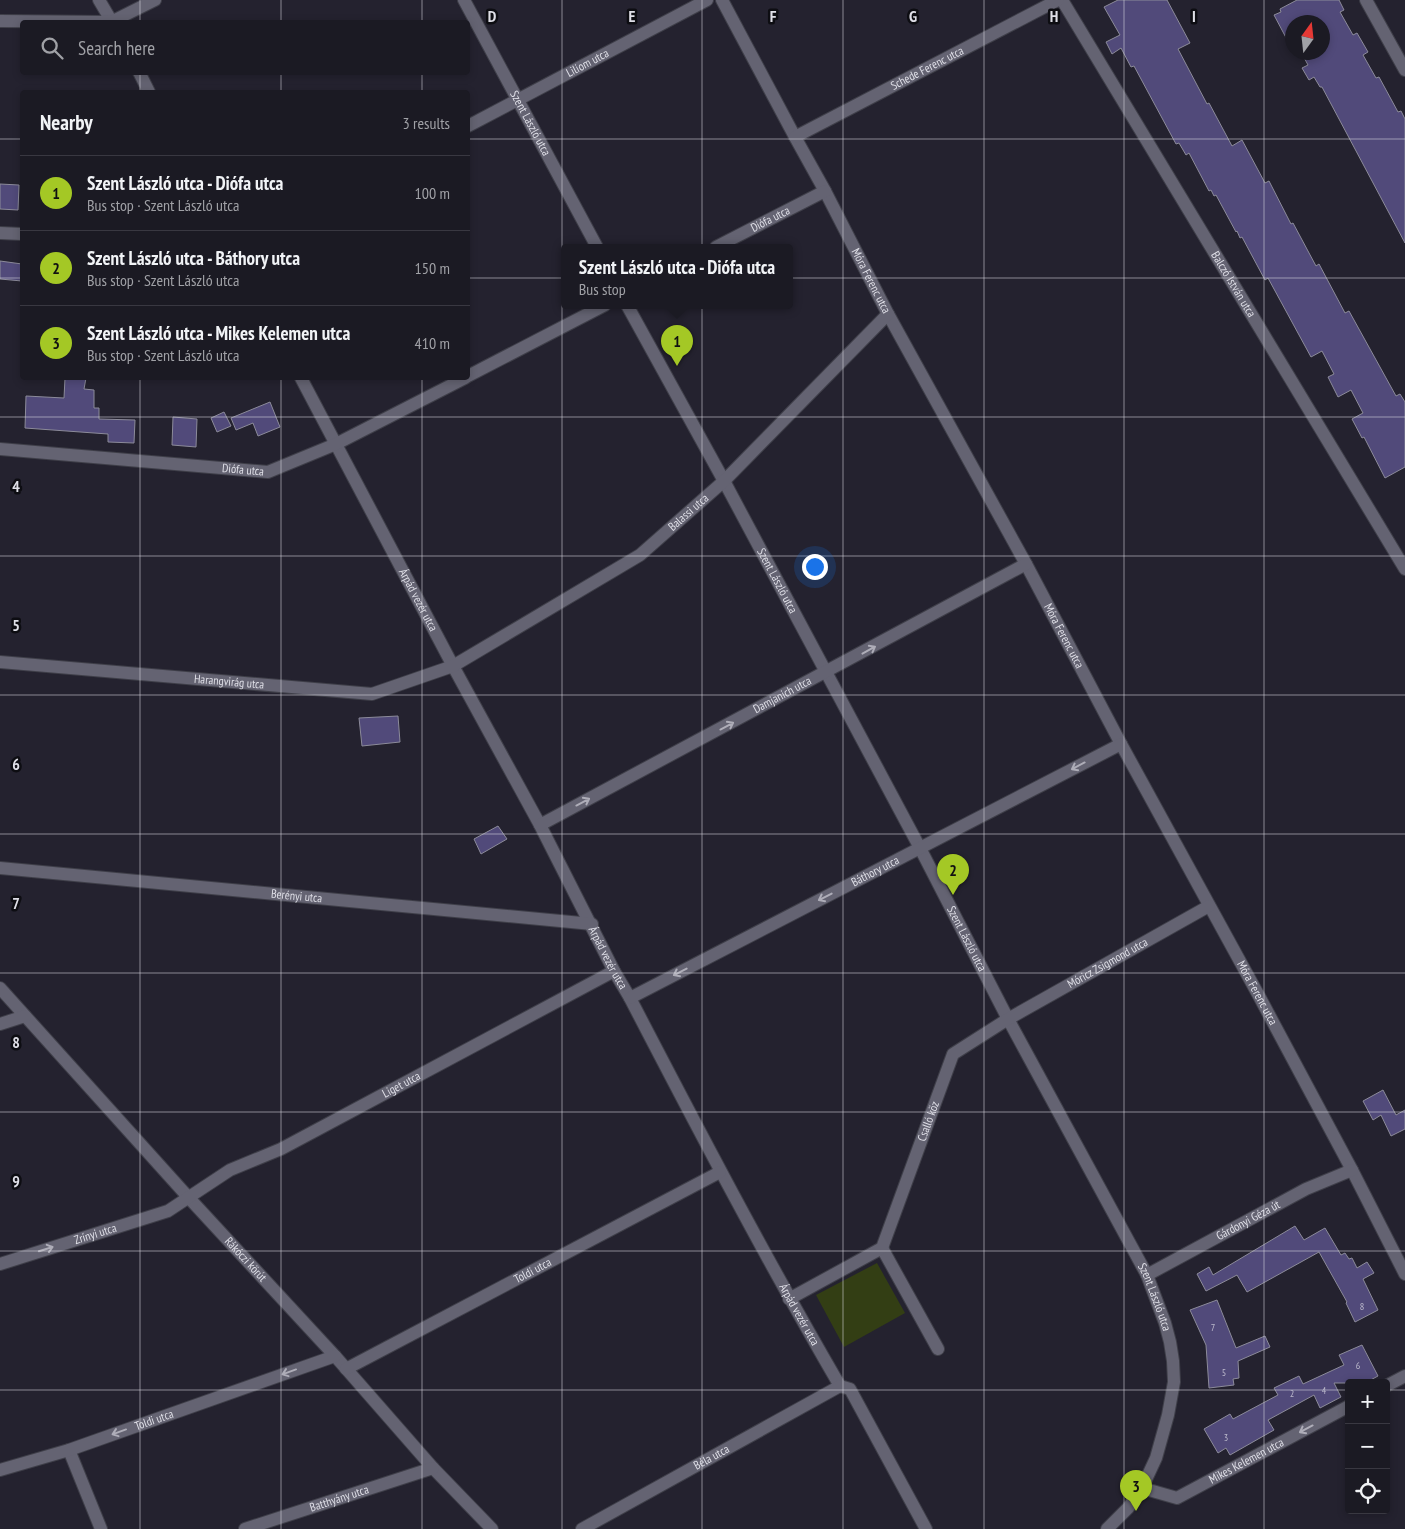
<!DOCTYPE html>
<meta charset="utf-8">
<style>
body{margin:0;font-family:"PT Sans Narrow",sans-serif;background:#282730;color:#f1f3f6}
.controls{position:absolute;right:15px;bottom:15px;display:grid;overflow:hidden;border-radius:5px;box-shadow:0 2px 8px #0003}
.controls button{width:45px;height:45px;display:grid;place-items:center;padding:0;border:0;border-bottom:1px solid #393841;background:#1b1a23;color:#f1f3f6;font:25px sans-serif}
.compass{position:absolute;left:1285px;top:15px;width:45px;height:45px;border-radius:50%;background:#1b1a23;box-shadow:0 2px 8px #0003;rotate:15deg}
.you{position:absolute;left:814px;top:566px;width:18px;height:18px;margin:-12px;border:4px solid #fff;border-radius:50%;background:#1a73e8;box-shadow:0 0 0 8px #1a73e833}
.badge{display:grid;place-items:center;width:32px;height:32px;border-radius:50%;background:#a4c825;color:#111;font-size:16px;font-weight:700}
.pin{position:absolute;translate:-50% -41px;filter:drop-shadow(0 1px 2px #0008)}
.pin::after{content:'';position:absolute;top:26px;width:18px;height:15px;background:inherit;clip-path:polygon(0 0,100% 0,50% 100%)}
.popup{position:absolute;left:561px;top:244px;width:232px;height:65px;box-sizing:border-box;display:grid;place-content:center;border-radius:5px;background:#1b1a23;filter:drop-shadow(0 1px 4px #0005);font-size:16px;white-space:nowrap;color:#a0a1a6}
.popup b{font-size:19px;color:#f1f3f6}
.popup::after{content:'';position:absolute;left:50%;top:100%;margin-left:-10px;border:10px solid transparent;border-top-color:#1b1a23}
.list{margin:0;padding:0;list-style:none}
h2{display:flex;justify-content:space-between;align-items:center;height:65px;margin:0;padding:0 20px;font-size:21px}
h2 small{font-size:16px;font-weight:400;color:#a0a1a6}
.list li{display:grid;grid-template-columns:32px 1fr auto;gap:15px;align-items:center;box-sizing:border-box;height:75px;padding:0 20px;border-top:1px solid #393841}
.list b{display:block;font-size:19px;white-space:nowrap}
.list p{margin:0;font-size:16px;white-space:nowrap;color:#a0a1a6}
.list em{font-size:16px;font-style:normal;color:#a0a1a6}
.icon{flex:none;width:28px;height:28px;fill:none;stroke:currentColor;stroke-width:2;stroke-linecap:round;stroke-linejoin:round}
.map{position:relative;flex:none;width:1405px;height:1529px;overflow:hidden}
.search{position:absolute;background:#1b1a23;box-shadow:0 2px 8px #0003;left:20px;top:20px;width:450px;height:55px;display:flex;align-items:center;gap:12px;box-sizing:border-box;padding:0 18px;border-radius:5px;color:#a0a1a6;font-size:19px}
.panel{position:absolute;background:#1b1a23;box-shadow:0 2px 8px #0003;left:20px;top:90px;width:450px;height:290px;border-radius:5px}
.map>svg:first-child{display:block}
.green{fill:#333e14}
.building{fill:#514a7a;stroke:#8c8b9a}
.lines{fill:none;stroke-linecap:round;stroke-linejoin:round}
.minor-casing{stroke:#3f3f49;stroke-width:14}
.minor{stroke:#646372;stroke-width:12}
.oneway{stroke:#aeadb8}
.grid{fill:none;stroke:#dfdfe7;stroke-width:1;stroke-opacity:0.55}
.labels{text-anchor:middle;stroke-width:5;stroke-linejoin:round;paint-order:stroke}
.number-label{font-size:10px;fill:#bcbacc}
.street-label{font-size:12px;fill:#dfdfe7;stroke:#0d0d12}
.grid-label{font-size:16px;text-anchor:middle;font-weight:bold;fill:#dfdfe7;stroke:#0d0d12;stroke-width:5;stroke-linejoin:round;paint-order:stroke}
</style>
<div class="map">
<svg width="1405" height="1529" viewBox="0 0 1405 1529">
<rect width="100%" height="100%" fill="#24222f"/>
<path class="green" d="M877,1263L905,1313L844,1347L816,1295Z"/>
<path class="building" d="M1118,0H1167L1190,43L1178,49L1207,104L1209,103L1232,146L1242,140L1265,183L1269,181L1291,224L1293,223L1316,266L1319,264L1345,313L1349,311L1396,396L1400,394L1405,402V467L1385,478L1364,437L1362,438L1352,419L1363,413L1351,390L1338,397L1328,377L1334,374L1322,351L1311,357L1268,278L1265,280L1242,237L1240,238L1237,231L1236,232L1216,195L1214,196L1211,190L1209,191L1189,153L1186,155L1179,143L1176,144L1134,66L1131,67L1121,48L1112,54L1106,42L1120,35L1104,7Z
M1297,0H1339L1344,10L1340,12L1353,35L1357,33L1368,52L1363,55L1376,78L1379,77L1398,112L1401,111L1405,119V243L1322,87H1320L1314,77L1309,80L1302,68L1308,65L1301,52H1322V22H1292V49L1274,15L1281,12L1280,9Z
M0,184L19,185L18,210L0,209Z
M0,261L22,264V281L0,279Z
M65,378H86L84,389L94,390V408H99V419L135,420L134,443L108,442V434L25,428L26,396L64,398Z
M270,402L280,427L258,436L253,423L236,430L231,418Z
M224,412L231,426L217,432L211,418Z
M173,417L197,419L196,447L172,445Z
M398,716L400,742L362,746L359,718Z
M498,826L507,839L481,854L474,839Z
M1383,1090L1396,1115L1405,1110V1129L1391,1136L1381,1115L1373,1120L1363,1101Z
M1295,1226L1304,1240L1325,1228L1341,1255L1345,1253L1349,1259L1352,1258L1357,1268L1367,1262L1374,1273L1363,1279L1378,1310L1355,1322L1346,1303L1347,1302L1319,1252L1247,1292L1237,1275L1206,1291L1197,1274L1209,1267L1213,1275Z
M1217,1300L1236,1348L1265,1336L1270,1347L1238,1361L1239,1378L1233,1379L1234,1385L1209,1388L1206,1345L1190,1310Z
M1362,1345L1378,1376L1365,1383H1334L1341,1397L1320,1408L1314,1395L1268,1420L1274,1430L1230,1455L1226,1448L1218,1453L1204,1429L1230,1414L1233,1419L1278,1395L1274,1388L1299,1376L1303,1384L1344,1365L1339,1355Z"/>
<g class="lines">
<g class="minor-casing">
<g id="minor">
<path d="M99,0L112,22"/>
<path id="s1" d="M464,0L597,247"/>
<path id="s2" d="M722,0L795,137L825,191L888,314L1026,564L1121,744L1259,996L1352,1170L1405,1274"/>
<path id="s3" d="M1062,0L1405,569"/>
<path d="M1366,0L1405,70"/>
<path d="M0,21L111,22L155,0"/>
<path d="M139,72L149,92"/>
<path id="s4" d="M468,126L707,0"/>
<path id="s5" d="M795,137L1058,0"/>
<path d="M0,233L22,234"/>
<path id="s6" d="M716,247L825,191"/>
<path id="s7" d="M627,305L724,481L920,848L1008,1019L1147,1275L1165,1323L1170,1342L1173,1361L1174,1382L1168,1415L1156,1458L1142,1488L1128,1508L1107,1529"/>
<path d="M468,376L605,305"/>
<path id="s8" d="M301,378L453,666L540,825L614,971L630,998C698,1129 766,1259 840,1386L850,1389L926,1529"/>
<path id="s9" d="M0,449L268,472L336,444L465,378"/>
<path id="s10" d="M0,662L372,694L453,666L640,555L724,481L888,314"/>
<path id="s11" d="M540,825L1026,564"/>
<path id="s12" d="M0,868L592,924"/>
<path id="s13" d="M0,988L189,1198L335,1356L433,1468L492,1529"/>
<path id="s14" d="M630,998L1121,744"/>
<path d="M0,1024L25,1016"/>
<path d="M882,1248L938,1349"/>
<path id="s15" d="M0,1264L168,1211L230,1170L281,1149L614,971"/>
<path id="s16" d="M1147,1275L1306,1189L1352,1170"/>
<path id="s17" d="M789,1299L882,1248L953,1054L1008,1019L1209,906"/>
<path id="s18" d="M346,1369L720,1172"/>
<path d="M1386,1386L1405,1376"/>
<path d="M69,1450L101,1529"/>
<path id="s19" d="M0,1470L69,1450L335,1356"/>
<path id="s20" d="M1142,1488L1177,1498L1349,1406"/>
<path id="s21" d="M245,1529L433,1468"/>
<path id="s22" d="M582,1529L840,1386"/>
</g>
</g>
<use href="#minor" class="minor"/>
</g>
<defs><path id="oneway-shaft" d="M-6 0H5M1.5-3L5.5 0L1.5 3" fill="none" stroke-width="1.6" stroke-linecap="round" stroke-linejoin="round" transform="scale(1.25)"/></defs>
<g class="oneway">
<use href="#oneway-shaft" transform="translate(869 650) rotate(-29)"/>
<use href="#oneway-shaft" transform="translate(727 726) rotate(-28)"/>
<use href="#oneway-shaft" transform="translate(1078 766) rotate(152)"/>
<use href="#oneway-shaft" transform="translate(583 802) rotate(-28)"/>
<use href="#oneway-shaft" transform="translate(825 897) rotate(153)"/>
<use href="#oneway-shaft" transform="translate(680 972) rotate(153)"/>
<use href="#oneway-shaft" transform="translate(46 1249) rotate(-17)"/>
<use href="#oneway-shaft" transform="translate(289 1372) rotate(160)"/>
<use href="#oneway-shaft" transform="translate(1306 1429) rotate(152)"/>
<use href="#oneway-shaft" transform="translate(119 1432) rotate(160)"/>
</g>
<path class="grid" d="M140,0V22M281,0V22M422,0V22M562,0V1529M702,0V1529M843,0V1529M984,0V1529M1124,0V1529M1264,0V1529M140,72V92M281,72V92M422,72V92M0,139H22M468,139H1405M0,278H22M468,278H1405M140,378V1529M281,378V1529M422,378V1529M0,417H1405M0,556H1405M0,695H1405M0,834H1405M0,973H1405M0,1112H1405M0,1251H1405M0,1390H1349M1386,1390H1405"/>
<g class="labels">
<g class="number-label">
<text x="1362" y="1310">8</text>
<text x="1213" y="1331">7</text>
<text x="1358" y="1369">6</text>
<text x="1224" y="1376">5</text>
<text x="1324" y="1394">4</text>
<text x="1292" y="1397">2</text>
<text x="1226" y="1441">3</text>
</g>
<g class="street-label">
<text dy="4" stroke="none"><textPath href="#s4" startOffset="135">Liliom utca</textPath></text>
<text dy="4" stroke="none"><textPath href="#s5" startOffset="149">Schede Ferenc utca</textPath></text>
<text dy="4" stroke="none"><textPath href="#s1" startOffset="140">Szent László utca</textPath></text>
<text dy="4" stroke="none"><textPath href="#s6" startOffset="61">Diófa utca</textPath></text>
<text dy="4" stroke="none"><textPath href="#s2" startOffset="318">Móra Ferenc utca</textPath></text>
<text dy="4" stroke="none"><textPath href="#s3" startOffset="332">Balczó István utca</textPath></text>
<text dy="4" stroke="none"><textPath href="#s9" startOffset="244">Diófa utca</textPath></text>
<text dy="4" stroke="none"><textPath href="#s10" startOffset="741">Balassi utca</textPath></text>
<text dy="4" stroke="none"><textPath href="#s7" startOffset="314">Szent László utca</textPath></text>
<text dy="4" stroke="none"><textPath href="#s8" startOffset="251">Árpád vezér utca</textPath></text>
<text dy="4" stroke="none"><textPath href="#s2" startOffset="722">Móra Ferenc utca</textPath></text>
<text dy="4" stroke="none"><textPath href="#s10" startOffset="230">Harangvirág utca</textPath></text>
<text dy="4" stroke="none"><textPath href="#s11" startOffset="275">Damjanich utca</textPath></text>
<text dy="4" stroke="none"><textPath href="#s14" startOffset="276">Báthory utca</textPath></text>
<text dy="4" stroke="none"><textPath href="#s12" startOffset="298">Berényi utca</textPath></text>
<text dy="4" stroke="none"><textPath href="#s7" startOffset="719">Szent László utca</textPath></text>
<text dy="4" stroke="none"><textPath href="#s8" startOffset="656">Árpád vezér utca</textPath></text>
<text dy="4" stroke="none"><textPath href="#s17" startOffset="492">Móricz Zsigmond utca</textPath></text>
<text dy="4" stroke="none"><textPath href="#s2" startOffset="1128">Móra Ferenc utca</textPath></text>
<text dy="4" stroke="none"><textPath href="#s15" startOffset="442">Liget utca</textPath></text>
<text dy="4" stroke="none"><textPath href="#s17" startOffset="241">Csalló köz</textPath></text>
<text dy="4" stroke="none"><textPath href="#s16" startOffset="115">Gárdonyi Géza út</textPath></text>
<text dy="4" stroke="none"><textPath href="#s15" startOffset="100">Zrínyi utca</textPath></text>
<text dy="4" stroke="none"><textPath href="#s13" startOffset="366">Rákóczi körút</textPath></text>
<text dy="4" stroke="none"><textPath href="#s18" startOffset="211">Toldi utca</textPath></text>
<text dy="4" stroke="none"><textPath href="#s7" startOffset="1124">Szent László utca</textPath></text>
<text dy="4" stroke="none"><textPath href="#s8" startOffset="1061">Árpád vezér utca</textPath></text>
<text dy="4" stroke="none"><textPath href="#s19" startOffset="162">Toldi utca</textPath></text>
<text dy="4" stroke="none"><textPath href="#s22" startOffset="148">Béla utca</textPath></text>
<text dy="4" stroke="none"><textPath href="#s20" startOffset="115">Mikes Kelemen utca</textPath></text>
<text dy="4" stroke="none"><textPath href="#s21" startOffset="99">Batthyány utca</textPath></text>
</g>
</g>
<g class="grid-label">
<text x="492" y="22">D</text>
<text x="632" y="22">E</text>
<text x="773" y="22">F</text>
<text x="913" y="22">G</text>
<text x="1054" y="22">H</text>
<text x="1194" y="22">I</text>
<text x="16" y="492">4</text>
<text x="16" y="631">5</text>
<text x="16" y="770">6</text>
<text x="16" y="909">7</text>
<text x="16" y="1048">8</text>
<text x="16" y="1187">9</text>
</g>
</svg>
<div class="controls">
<button>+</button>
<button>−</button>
<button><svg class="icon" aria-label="locate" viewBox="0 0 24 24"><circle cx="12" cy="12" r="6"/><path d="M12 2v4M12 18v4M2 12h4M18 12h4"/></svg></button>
</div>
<svg class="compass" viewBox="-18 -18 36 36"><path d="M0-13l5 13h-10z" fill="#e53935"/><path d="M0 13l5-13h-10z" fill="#a0a1a6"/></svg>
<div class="you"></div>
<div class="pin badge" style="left:677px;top:366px">1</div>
<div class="popup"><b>Szent László utca - Diófa utca</b>Bus stop</div>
<div class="pin badge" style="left:953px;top:895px">2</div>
<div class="pin badge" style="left:1136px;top:1511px">3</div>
<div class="search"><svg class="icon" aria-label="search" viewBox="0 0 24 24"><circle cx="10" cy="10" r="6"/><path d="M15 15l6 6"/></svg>Search here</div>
<section class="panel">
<h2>Nearby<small>3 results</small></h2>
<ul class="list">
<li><span class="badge">1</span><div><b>Szent László utca - Diófa utca</b><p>Bus stop · Szent László utca</p></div><em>100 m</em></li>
<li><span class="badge">2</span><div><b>Szent László utca - Báthory utca</b><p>Bus stop · Szent László utca</p></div><em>150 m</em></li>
<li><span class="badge">3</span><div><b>Szent László utca - Mikes Kelemen utca</b><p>Bus stop · Szent László utca</p></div><em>410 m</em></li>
</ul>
</section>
</div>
